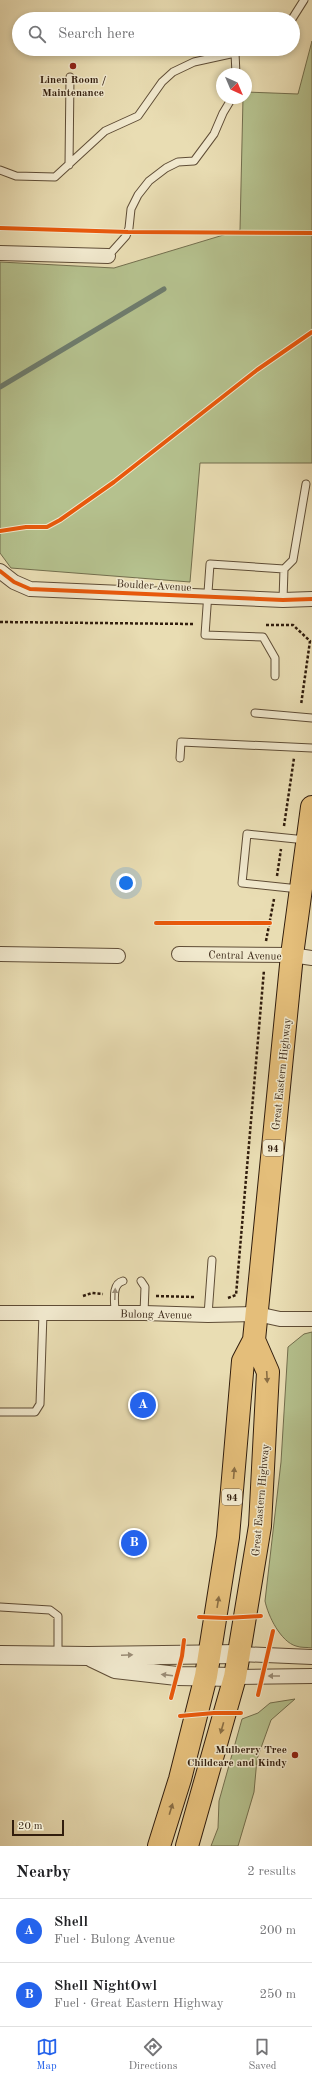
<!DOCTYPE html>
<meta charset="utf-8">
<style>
body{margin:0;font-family:"Old Standard TT",serif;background:#f2f2f2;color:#202124}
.compass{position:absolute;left:216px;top:68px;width:36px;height:36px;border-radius:50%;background:#fff;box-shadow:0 2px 6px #0003;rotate:136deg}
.scale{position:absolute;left:12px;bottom:10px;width:52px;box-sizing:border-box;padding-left:4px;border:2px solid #311d0d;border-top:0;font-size:11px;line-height:14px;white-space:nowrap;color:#311d0d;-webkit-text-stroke:3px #f1e9ce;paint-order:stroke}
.you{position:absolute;left:126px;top:883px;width:14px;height:14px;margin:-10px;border:3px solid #fff;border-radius:50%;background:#1a73e8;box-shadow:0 0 0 6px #1a73e833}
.badge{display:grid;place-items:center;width:26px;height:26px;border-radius:50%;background:#2563eb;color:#fff;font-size:13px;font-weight:700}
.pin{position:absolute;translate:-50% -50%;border:2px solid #fff;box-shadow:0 1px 4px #0006}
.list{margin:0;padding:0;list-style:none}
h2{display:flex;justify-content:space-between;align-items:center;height:52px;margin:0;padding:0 16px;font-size:17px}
h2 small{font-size:13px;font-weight:400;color:#757577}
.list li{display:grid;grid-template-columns:26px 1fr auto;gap:12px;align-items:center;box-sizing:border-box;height:64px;padding:0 16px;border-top:1px solid #e0e0e0}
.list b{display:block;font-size:15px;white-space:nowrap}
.list p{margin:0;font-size:13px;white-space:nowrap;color:#757577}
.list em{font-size:13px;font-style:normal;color:#757577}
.icon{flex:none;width:22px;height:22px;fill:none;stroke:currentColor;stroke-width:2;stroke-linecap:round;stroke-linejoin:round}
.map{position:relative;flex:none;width:312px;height:1846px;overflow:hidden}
.search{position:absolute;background:#fff;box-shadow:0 2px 6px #0003;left:12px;right:12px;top:12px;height:44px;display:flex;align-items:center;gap:10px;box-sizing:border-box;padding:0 14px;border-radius:22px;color:#757577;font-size:15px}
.sheet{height:180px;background:#fff}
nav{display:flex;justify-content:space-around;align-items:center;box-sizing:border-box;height:56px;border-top:1px solid #e0e0e0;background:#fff;font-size:11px;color:#757577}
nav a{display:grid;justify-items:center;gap:2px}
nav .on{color:#2563eb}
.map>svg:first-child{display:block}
.green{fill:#b5c18e;stroke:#736f4e}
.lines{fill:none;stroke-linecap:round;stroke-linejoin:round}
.stream{stroke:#6e7c6d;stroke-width:5}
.service-casing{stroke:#5f4d36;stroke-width:9}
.minor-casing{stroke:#5f4d36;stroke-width:16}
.tertiary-casing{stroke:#5f4d36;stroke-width:20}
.trunk-casing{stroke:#311d0d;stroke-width:24}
.path{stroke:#311d0d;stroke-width:2.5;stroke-dasharray:3 2;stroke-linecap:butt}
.service{stroke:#f1e9ce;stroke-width:7}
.minor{stroke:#f1e9ce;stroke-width:14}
.tertiary{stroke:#f1e9ce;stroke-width:18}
.trunk{stroke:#e4be7a;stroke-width:22}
.cycleway-casing{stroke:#f1e9ce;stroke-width:6}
.cycleway{stroke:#e8590c;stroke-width:4}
.oneway{fill:#9b8d77}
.oneway2{fill:#8a6e44}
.poi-dot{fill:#8f2418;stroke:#f1e9ce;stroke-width:1.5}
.labels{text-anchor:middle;stroke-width:3;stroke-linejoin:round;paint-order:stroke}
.shield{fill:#f1e9ce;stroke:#6b5a47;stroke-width:1}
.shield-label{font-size:10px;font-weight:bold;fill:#311d0d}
.poi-label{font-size:11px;font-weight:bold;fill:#311d0d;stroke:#f1e9ce}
.street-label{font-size:11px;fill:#311d0d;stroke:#f1e9ce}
</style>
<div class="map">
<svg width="312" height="1846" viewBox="0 0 312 1846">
<rect width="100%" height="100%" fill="#e9ddb3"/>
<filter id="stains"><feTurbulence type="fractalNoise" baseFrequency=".005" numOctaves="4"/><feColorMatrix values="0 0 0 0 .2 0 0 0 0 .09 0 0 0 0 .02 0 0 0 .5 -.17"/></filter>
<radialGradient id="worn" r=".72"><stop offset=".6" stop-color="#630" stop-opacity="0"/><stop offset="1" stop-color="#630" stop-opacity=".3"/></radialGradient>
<path class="green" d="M312,41V463H200L190,582L11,568L0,553V262L114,268L240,230L243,98H246V92L298,94Z
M312,1332V1648C307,1647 301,1648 296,1646C281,1642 268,1616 265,1601L281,1462L288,1347L304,1334Z
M295,1699L271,1720L257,1759L254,1792L238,1846H211L218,1828L219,1801L242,1719L258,1713L270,1703Z"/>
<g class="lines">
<path class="stream" d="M0,387L164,289"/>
<g class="service-casing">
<path id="service" d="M292,19L304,0
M235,53L236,74
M69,165L70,77
M0,170L16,176L55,177L105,131L138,116L162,82L173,72L194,62L235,53L242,49
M108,256L126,236L129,228L131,209L138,195L149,181L166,168L178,162L194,161L214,134L223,113L232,98
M283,600L284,569L293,560L306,484
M275,676V658L263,637L205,635L210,564L284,569
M255,713L312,718
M180,758L181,742L312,748
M299,889L242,883L247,834L306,840
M141,1281L145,1287L144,1313
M115,1313C115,1302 111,1284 123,1281
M208,1315L212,1260
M0,1412H35L40,1404L43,1313
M0,1607L50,1610L58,1616V1656"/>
</g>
<g class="minor-casing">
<path id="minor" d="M0,253L108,256
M0,571L14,582L30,589L283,600L312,599
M0,954L118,956
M179,954L292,955L312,958
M0,1313H144L208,1315L257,1314L280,1319H312
M239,1654L312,1657
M235,1677L312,1676"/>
</g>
<g class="tertiary-casing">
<path id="tertiary" d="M0,1655L88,1656L239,1654
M92,1658L115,1669L177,1676L235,1677"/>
</g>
<g class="trunk-casing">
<path id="trunk" d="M159,1846L180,1779L206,1676L228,1537L243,1361L254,1340L292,955L312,807
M187,1846L235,1677L260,1526L268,1372L254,1340"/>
</g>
<path class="path" d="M0,622L193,624
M266,625H293L310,641L301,705
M284,826L294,758
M277,876L281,849
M266,941L274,899
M83,1296L92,1293L103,1294
M156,1296L195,1297
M228,1298L236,1295L264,970"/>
<use href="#service" class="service"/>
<use href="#minor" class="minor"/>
<use href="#tertiary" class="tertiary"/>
<use href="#trunk" class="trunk"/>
<g class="cycleway-casing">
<path id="cycleway" d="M0,228L128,232L312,233
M0,531L26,527H47L60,520L114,482L257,370L312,332
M0,571L14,582L30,589L283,600L312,599
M156,923H270
M199,1617L226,1618L261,1616
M258,1695L273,1631
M171,1698L182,1656L184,1640
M180,1716L214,1713H241"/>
</g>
<use href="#cycleway" class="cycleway"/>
</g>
<defs><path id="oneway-solid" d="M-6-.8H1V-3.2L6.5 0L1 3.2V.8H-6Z"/></defs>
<g class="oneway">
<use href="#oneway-solid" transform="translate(115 1294) rotate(-88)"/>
<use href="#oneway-solid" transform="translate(127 1655) rotate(-2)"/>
<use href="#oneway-solid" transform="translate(167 1675) rotate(-173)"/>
<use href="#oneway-solid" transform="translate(274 1676) rotate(-180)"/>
</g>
<g class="oneway2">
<use href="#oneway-solid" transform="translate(267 1377) rotate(87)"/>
<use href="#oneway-solid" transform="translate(234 1473) rotate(-85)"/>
<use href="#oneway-solid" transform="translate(218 1602) rotate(-81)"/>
<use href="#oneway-solid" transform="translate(222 1728) rotate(106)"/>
<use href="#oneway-solid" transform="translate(171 1809) rotate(-73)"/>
</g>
<g class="poi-dot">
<circle cx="73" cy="66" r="4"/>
<circle cx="295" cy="1755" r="4"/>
</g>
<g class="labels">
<g class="shield">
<rect x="263" y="1140" width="20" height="16" rx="3"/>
<rect x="222" y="1489" width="20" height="16" rx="3"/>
</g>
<g class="shield-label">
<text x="273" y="1152">94</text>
<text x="232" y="1501">94</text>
</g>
<g class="poi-label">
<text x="73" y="83">Linen Room /<tspan x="73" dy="13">Maintenance</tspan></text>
<text x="287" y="1753" text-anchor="end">Mulberry Tree<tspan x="287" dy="13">Childcare and Kindy</tspan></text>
</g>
<g class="street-label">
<text transform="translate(154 585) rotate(3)" y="4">Boulder Avenue</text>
<text transform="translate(245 955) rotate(1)" y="4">Central Avenue</text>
<text transform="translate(281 1074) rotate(-84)" y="4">Great Eastern Highway</text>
<text transform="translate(156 1314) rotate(1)" y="4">Bulong Avenue</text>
<text transform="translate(260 1500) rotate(-85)" y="4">Great Eastern Highway</text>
</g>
</g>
<rect width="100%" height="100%" filter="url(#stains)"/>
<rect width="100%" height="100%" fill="url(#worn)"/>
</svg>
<svg class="compass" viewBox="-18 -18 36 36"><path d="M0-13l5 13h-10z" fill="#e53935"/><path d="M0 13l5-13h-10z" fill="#757577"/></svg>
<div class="scale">20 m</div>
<div class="you"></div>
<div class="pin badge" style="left:143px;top:1405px">A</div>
<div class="pin badge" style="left:134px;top:1543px">B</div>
<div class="search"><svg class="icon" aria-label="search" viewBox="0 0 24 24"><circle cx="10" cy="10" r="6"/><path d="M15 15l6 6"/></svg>Search here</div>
</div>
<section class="sheet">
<h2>Nearby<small>2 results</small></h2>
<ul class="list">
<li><span class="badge">A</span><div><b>Shell</b><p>Fuel · Bulong Avenue</p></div><em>200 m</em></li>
<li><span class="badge">B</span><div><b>Shell NightOwl</b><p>Fuel · Great Eastern Highway</p></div><em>250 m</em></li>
</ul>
</section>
<nav>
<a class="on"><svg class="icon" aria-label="map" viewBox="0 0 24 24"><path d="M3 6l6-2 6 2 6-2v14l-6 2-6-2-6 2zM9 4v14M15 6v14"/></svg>Map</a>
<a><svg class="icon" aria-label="directions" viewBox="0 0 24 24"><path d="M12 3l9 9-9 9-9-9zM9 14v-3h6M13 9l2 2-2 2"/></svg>Directions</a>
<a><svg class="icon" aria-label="saved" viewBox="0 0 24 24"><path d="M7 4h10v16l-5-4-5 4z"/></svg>Saved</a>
</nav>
